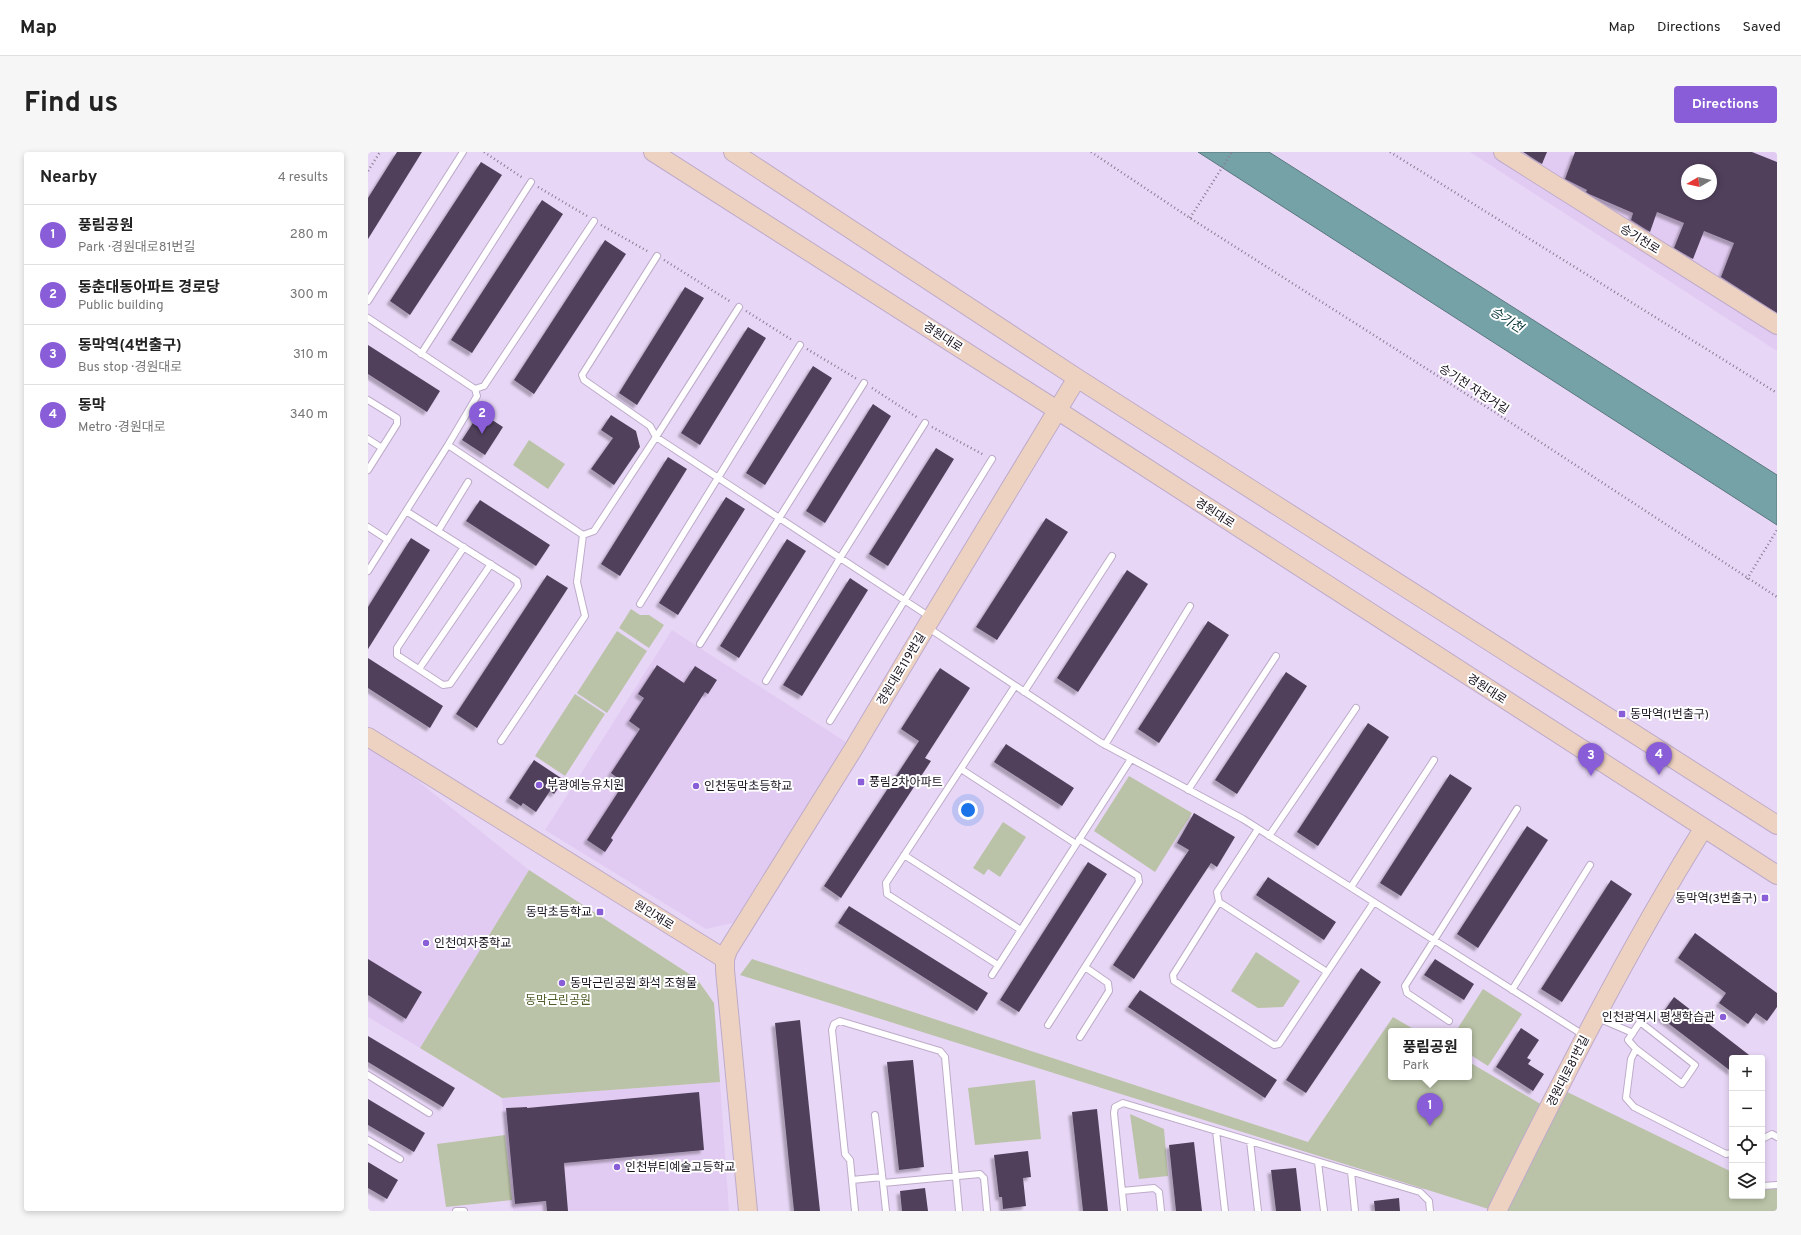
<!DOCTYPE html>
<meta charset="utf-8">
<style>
body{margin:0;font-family:Overpass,"Noto Sans KR",sans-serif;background:#f6f6f6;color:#222}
.controls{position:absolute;right:12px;bottom:12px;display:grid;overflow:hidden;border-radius:4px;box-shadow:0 2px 6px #0003}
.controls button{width:36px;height:36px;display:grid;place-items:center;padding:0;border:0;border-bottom:1px solid #e0e0e0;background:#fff;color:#222;font:20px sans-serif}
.compass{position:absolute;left:1313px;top:12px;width:36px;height:36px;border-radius:50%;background:#fff;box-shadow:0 2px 6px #0003;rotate:261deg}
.you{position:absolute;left:600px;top:658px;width:14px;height:14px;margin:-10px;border:3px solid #fff;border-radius:50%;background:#1a73e8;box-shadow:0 0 0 6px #1a73e833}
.badge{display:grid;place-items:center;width:26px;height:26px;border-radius:50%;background:#895dd7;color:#fff;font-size:13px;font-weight:700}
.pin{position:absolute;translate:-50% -33px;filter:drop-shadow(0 1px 2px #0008)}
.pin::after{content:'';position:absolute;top:21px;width:14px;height:12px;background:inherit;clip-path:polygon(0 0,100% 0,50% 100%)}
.popup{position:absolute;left:1020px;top:876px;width:84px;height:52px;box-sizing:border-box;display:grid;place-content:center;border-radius:4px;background:#fff;filter:drop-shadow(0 1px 3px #0005);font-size:13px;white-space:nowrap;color:#767676}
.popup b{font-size:15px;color:#222}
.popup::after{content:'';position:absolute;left:50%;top:100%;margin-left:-8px;border:8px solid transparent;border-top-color:#fff}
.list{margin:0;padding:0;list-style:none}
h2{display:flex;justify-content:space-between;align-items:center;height:52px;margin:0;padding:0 16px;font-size:17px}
h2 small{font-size:13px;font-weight:400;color:#767676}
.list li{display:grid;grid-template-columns:26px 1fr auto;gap:12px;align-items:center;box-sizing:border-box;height:60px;padding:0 16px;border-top:1px solid #e0e0e0}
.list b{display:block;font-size:15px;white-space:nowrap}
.list p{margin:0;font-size:13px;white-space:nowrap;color:#767676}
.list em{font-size:13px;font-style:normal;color:#767676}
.icon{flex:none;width:22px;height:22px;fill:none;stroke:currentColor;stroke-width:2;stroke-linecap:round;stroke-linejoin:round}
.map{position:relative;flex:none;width:1409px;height:1059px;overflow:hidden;border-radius:4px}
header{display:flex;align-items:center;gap:24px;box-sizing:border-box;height:56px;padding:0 20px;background:#fff;border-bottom:1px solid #e0e0e0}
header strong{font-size:19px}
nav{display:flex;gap:22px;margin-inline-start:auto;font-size:14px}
.intro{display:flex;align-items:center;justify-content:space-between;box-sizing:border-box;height:96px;padding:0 24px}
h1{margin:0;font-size:28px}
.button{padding:10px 18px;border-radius:4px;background:#895dd7;color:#fff;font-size:14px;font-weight:700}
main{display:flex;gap:24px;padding:0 24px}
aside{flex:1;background:#fff;border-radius:4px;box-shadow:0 2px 6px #0003}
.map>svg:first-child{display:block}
.built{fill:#e2cbf2;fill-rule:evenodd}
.green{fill:#bac3a7}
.water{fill:#75a2a7;stroke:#59777e}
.building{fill:#51415c;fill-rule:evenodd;filter:url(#shadow)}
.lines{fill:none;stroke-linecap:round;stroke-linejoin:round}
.lane-casing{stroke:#bdabc9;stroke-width:8}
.secondary-casing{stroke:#bdabc9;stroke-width:20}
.path{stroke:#897d93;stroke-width:2.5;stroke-dasharray:1 3;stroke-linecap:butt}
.lane{stroke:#fff;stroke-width:6}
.secondary{stroke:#eed2c1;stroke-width:18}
.poi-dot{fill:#895dd7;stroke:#fff;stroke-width:1.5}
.labels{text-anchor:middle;stroke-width:4;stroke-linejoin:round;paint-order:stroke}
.street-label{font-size:12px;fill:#19131e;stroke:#fff}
.poi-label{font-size:12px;fill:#19131e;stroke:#fff;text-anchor:start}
.park-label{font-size:12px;fill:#4f5d28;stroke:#fff}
.water-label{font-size:13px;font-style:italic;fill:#013034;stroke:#fff}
</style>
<header>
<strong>Map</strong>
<nav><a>Map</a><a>Directions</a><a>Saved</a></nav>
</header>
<div class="intro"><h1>Find us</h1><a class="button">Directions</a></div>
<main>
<aside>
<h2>Nearby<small>4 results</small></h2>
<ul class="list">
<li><span class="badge">1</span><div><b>풍림공원</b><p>Park · 경원대로81번길</p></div><em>280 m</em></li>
<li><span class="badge">2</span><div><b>동춘대동아파트 경로당</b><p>Public building</p></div><em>300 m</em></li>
<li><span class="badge">3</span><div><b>동막역(4번출구)</b><p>Bus stop · 경원대로</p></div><em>310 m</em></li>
<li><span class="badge">4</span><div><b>동막</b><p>Metro · 경원대로</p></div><em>340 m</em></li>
</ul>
</aside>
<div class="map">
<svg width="1409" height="1059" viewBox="0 0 1409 1059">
<defs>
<filter id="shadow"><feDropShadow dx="-3.5" dy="3.5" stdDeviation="1" flood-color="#0004"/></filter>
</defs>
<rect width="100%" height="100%" fill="#e8d6f6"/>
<path class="built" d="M1102,0H1409V199ZM1319,18H1343V42H1319Z
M304,478L478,590L365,771L338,777L177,678Z
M0,589L161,718L52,896L0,865Z
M352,930L361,1059H145L134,946Z"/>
<path class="green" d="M161,288L197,312L180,337L145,313Z
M263,457L272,463H281L296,473L281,496L251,476Z
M249,479L279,499L239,561L209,541Z
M207,542L237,562L197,624L167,604Z
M761,624L824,661L787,720L726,679Z
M635,670L658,685L632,725L620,717L616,723L605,716Z
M161,718L329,827L346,851L352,930L134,946L52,896Z
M888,800L932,829L915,855L890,856L863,839Z
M384,807L940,990L1025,865L1049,879H1023V925H1101V910L1181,957L1191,936L1364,1020V1044H1394V1034L1409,1033V1059H1127L372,823Z
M1115,837L1154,862L1120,914L1101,902V879H1088Z
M667,928L673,987L607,993L600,936Z
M762,962L796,977L800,1024L771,1027Z
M137,983L144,1048L78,1055L69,992Z"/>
<path class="water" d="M830,0H901L1409,323V373Z"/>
<path class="building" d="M29,0H54L0,87V46Z
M1155,0H1179L1174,12Z
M1207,0H1384L1409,10V161L1353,125L1366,91L1336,79L1325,107L1306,96L1316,71L1289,60L1282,80L1263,68L1265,61L1221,42L1218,40L1219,38L1197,27ZM1319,18H1343V42H1319Z
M113,10L134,23L42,163L22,149Z
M174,48L195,62L104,201L83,188Z
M237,88L258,102L166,242L146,228Z
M317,135L336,146L269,253L251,241Z
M380,175L398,186L332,293L313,281Z
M0,193L72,239L59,260L0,222Z
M445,214L464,226L397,333L378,321Z
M505,252L523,264L457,371L438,359Z
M112,260L135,275L117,303L94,288Z
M243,263L268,279L272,295L246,333L223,317L245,286L233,278Z
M568,296L586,307L520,414L501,402Z
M300,305L319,317L252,424L233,412Z
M358,345L377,357L310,463L291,451Z
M112,348L182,393L168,414L98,369Z
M678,366L700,380L629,488L608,475Z
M43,386L62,398L0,497V455Z
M419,387L438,399L371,506L352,494Z
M759,418L780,432L710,540L689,526Z
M179,423L200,436L109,576L88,562Z
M482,426L500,438L434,544L415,533Z
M840,469L861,483L791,591L770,577Z
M0,506L75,554L62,576L0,536Z
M289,513L316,531L327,514L349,528L340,542L337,540L243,686L245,688L237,700L219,688L256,631L243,621L272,577L261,569L276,546L270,542Z
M572,516L602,536L557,606L563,609L473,746L456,734L551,589L533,577Z
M918,520L939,534L869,642L847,628Z
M1000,571L1021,585L950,694L929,680Z
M638,592L706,636L694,654L626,610Z
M166,608L196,628L186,642L182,639L168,660L155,651L153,654L141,646Z
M1082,622L1104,636L1033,744L1012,731Z
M826,661L867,685L849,715L843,711L766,827L745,813L821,698L809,691Z
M1159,674L1180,688L1110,796L1089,782Z
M720,710L739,722L651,860L632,848Z
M900,725L968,770L956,788L888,743Z
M1243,728L1264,742L1194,850L1173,837Z
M481,754L620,841L609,859L470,771Z
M1327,781L1409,841V855L1399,869L1388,861L1380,872L1351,851L1358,841L1310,806Z
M0,807L54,840L38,867L0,843Z
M1067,807L1106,832L1096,848L1056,823Z
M993,816L1013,830L938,941L918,928Z
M772,838L909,928L897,946L760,855Z
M1306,845L1363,889L1385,906H1364V920L1292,865Z
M432,868L445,994L452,1059H426L421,1011L407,871Z
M1153,876L1171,888L1159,906L1163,908L1160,912L1176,922L1165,939L1128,915Z
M0,884L87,936L75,955L0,910Z
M545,908L556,1015L531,1018L519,910Z
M331,940L336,998L196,1011L200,1059H179L178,1049L147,1052L138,956L159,955V956Z
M0,947L57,981L46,1000L0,973Z
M729,957L740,1059H715L704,960Z
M826,990L834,1059H808L801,993Z
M660,999L663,1025L655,1026L658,1054L635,1057L634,1045H631L626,1003Z
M0,1010L30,1028L19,1047L0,1036Z
M928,1016L933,1059H908L903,1018Z
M557,1036L560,1059H534L532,1039Z
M1031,1046L1032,1059H1007L1006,1049Z"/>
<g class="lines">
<g class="lane-casing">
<path id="lane" d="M289,104L214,223L216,228L282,274L288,285L371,155
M0,149L95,0
M0,166L107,237L109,244L80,293
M53,202L163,30
M107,237L116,234L226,69
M0,248L29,266V272L0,318
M0,287L14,296
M38,359L149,429L150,434L82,532L75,533L29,503V496L96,395
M0,375L20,388
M70,379L100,330
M0,419L80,293L215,383L226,379L288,285L562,465
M272,452L432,193
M559,475L732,590L875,667L1217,884
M332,492L496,231
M51,517L123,412
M398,529L472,406L557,271
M656,540L744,404
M462,569L624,307
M133,589L217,464L209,430L215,383
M737,593L822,454
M593,617L708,692
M820,638L908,504
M890,677L849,740L851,750L959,820
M901,684L988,556
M536,703L653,778
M983,735L1066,608
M851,750L805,823L806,829L906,893L911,892L1006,750
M630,813L519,742L518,731L647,534
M624,823L763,607
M1144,838L1222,713
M1230,866L1265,881
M1081,869L1039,841L1037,834L1149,657
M1272,870L1327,913L1314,932L1268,897L1260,888Z
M680,873L771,730L770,724L711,687
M712,885L741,839L740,831L717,815
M1268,897L1263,907L1258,946L1266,955L1358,1002L1364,1001
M0,923L61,961
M507,963L515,1031
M848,979L857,1059
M1394,987L1404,982L1409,985
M0,988L32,1007
M882,989L890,1059
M950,1010L956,1059
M983,1020L987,1059
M484,1028L514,1025
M1394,1034L1409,1033
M754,1039L786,1036L791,1040L793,1059
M88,1059H96
M487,1059L482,1008L477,1002L464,878L466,872L472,869L572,899L577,905L591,1059
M518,1059L515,1031L612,1022L616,1026L619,1059
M756,1059L746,961L747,955L755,951L1052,1040L1061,1049L1062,1059"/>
</g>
<g class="secondary-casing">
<path id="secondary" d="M285,0L689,258L1409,723
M365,0L709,226L1409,673
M1135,0L1409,173
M0,585L357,807
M380,1059L357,818V807L360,798L486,596L558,475L709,226
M1129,1059C1193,930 1259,799 1335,677"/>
</g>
<path class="path" d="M116,0L155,26
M723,0L822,66L1128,261L1409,445
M1022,0L1409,241
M0,19L12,0
M170,35L219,64
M822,66L864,0
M233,73L281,100
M296,108L363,150
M378,159L424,188
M439,197L489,227
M504,236L550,266
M564,275L616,303
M1379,427L1409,378"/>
<use href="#lane" class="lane"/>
<use href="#secondary" class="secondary"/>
</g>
<g class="poi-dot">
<rect x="1250" y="558" width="8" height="8" rx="2"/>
<rect x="489" y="626" width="8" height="8" rx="2"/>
<circle cx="171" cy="633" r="4"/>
<circle cx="328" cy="634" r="4"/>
<rect x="1393" y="742" width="8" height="8" rx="2"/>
<rect x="228" y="756" width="8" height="8" rx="2"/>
<circle cx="58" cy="791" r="4"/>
<circle cx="194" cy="831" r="4"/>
<circle cx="1355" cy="865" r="4"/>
<circle cx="249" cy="1015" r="4"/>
</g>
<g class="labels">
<g class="street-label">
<text transform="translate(1272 87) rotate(32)" y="4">승기천로</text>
<text transform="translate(575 185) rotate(33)" y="4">경원대로</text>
<text transform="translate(1106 237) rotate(33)" y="4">승기천 자전거길</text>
<text transform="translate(847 361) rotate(33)" y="4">경원대로</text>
<text transform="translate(533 517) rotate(-59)" y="4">경원대로119번길</text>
<text transform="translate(1119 537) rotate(33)" y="4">경원대로</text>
<text transform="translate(286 763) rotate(32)" y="4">원인재로</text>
<text transform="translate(1200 919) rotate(-63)" y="4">경원대로81번길</text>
</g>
<g class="poi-label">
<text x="1262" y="566">동막역(1번출구)</text>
<text x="501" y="634">풍림2차아파트</text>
<text x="179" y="637">부광예능유치원</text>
<text x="336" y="638">인천동막초등학교</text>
<text x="1389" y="750" text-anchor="end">동막역(3번출구)</text>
<text x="224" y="764" text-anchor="end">동막초등학교</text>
<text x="66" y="795">인천여자중학교</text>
<text x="202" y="835">동막근린공원 화석 조형물</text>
<text x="1347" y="869" text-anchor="end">인천광역시 평생학습관</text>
<text x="257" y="1019">인천뷰티예술고등학교</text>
</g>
<g class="park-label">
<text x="190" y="852">동막근린공원</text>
</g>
<g class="water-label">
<text transform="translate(1139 167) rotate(32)" y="5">승기천</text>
</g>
</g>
</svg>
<div class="controls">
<button>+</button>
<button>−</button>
<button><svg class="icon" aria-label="locate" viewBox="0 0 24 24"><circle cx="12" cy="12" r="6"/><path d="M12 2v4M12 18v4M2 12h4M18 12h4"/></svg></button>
<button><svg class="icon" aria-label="layers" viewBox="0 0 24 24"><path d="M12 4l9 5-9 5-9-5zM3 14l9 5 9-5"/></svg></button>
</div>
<svg class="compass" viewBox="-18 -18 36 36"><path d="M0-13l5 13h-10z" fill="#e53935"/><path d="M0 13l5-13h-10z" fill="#767676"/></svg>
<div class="you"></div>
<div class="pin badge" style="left:1062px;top:974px">1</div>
<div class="popup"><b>풍림공원</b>Park</div>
<div class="pin badge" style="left:114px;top:282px">2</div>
<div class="pin badge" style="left:1223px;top:624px">3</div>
<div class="pin badge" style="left:1291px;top:623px">4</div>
</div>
</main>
